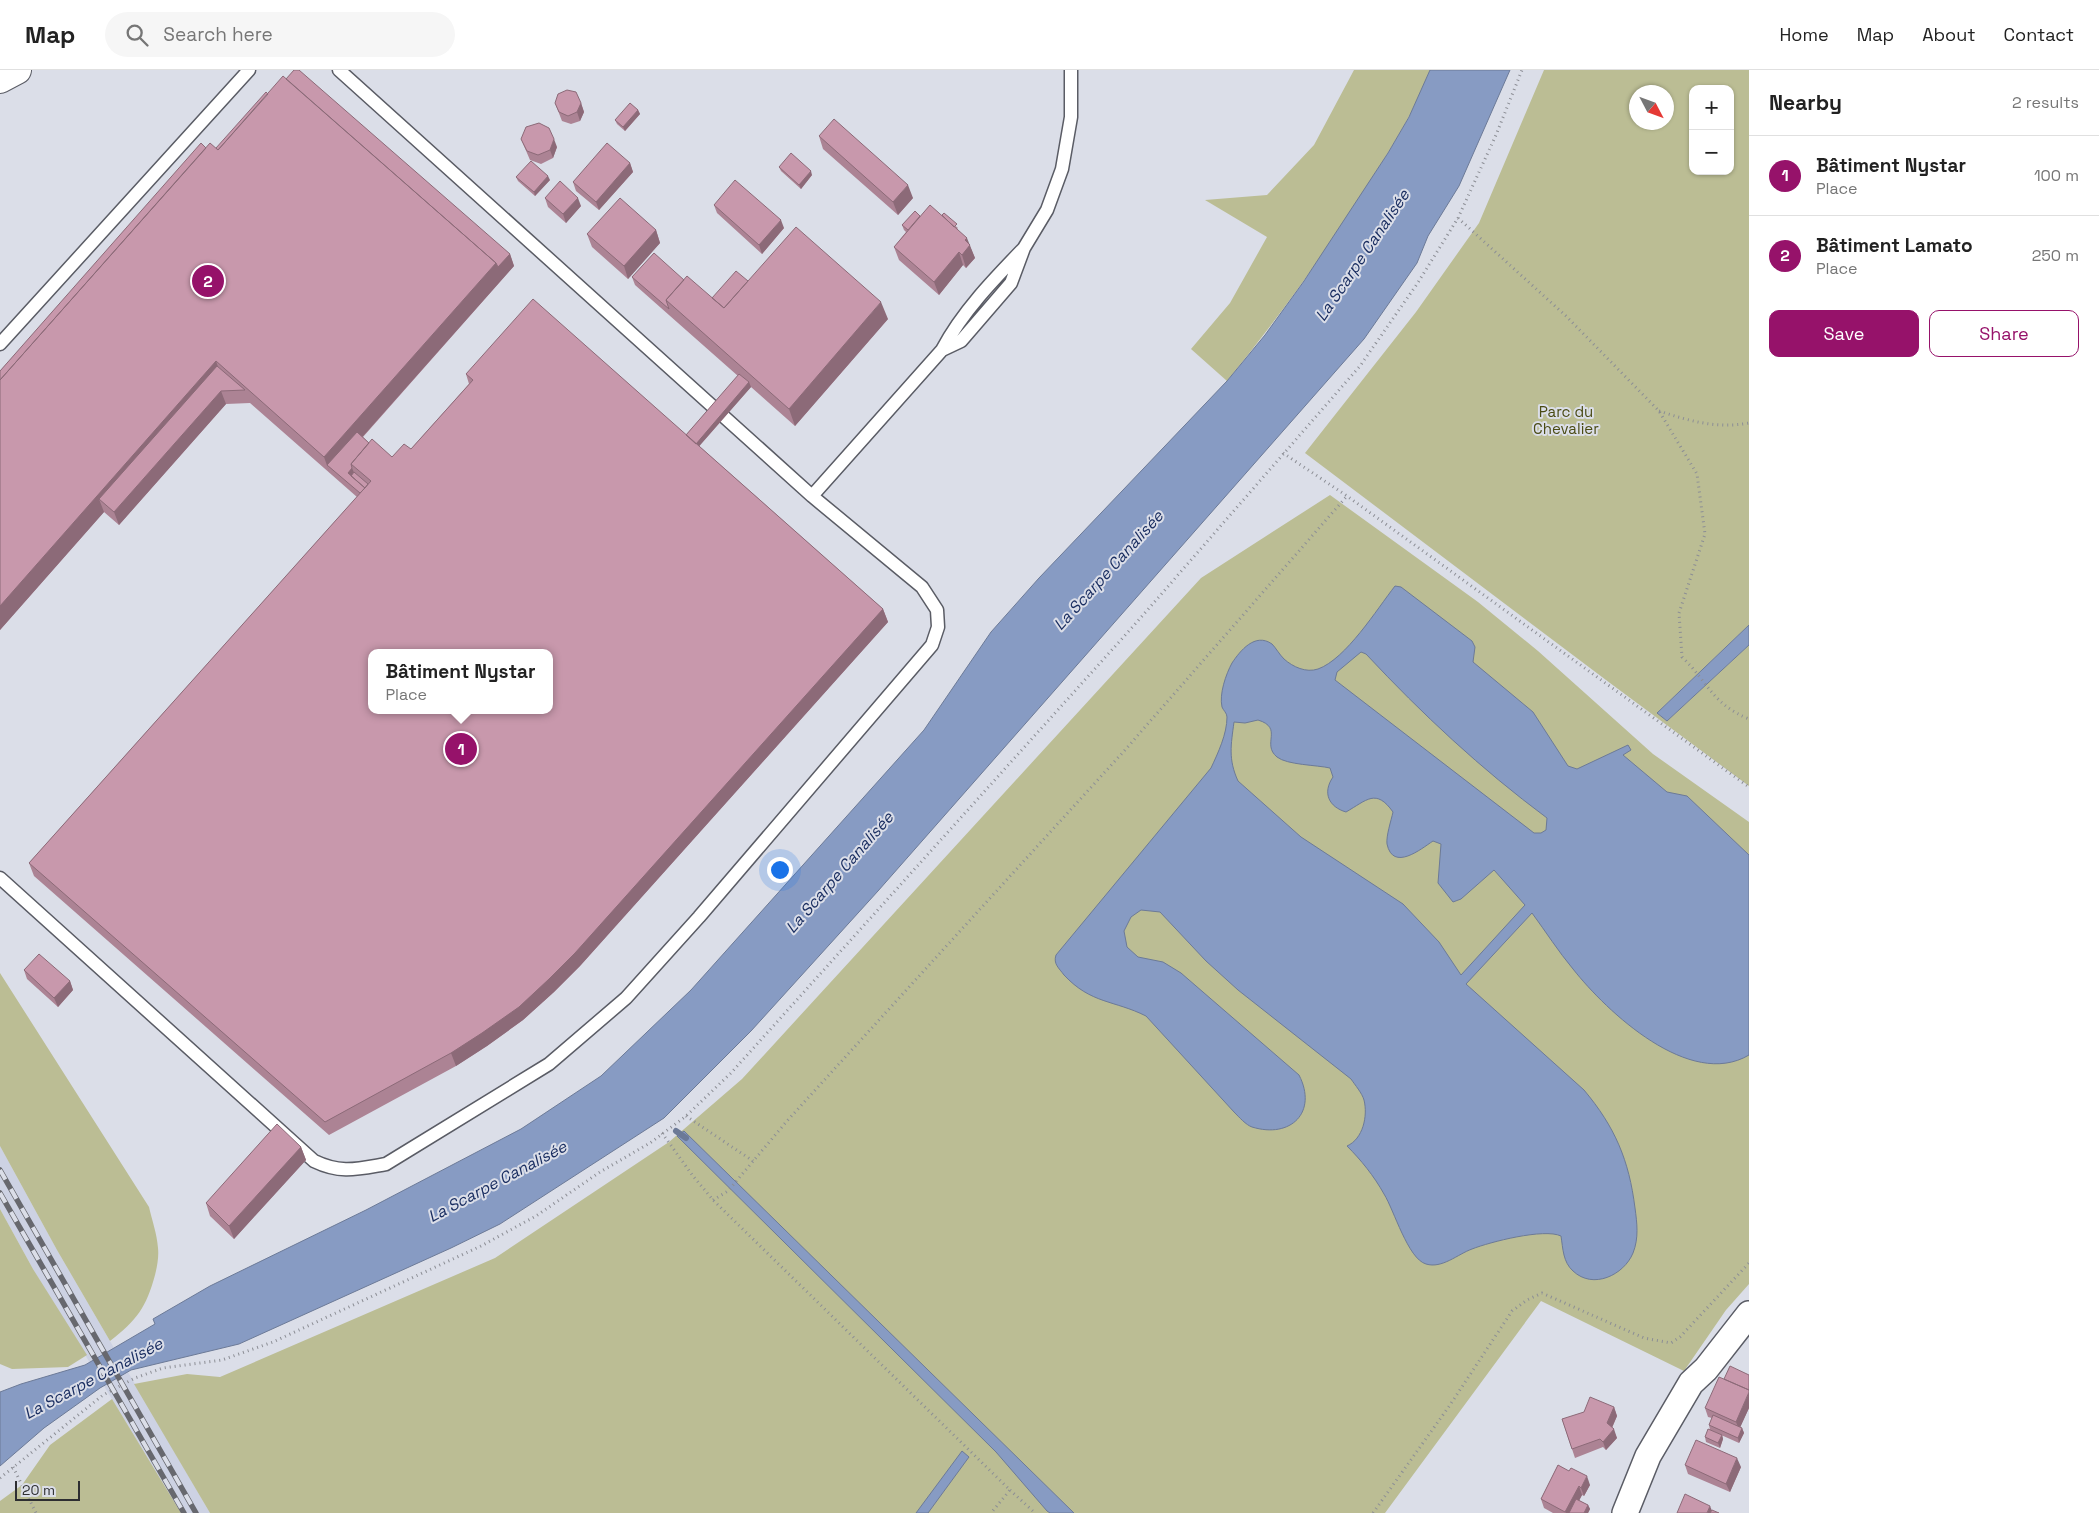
<!DOCTYPE html>
<meta charset="utf-8">
<style>
body{margin:0;font-family:"Space Grotesk",sans-serif;background:#f6f6f6;color:#222}
.controls{position:absolute;right:15px;top:15px;display:grid;overflow:hidden;border-radius:10px;box-shadow:0 1px 4px #0004}
.controls button{width:45px;height:45px;display:grid;place-items:center;padding:0;border:0;border-bottom:1px solid #e0e0e0;background:#fff;color:#222;font:25px sans-serif}
.compass{position:absolute;left:1629px;top:15px;width:45px;height:45px;border-radius:50%;background:#fff;box-shadow:0 1px 4px #0004;rotate:131deg}
.scale{position:absolute;left:15px;bottom:12px;width:65px;box-sizing:border-box;padding-left:5px;border:2px solid #2d2e31;border-top:0;font-size:14px;line-height:18px;white-space:nowrap;color:#2d2e31;-webkit-text-stroke:4px #dbdee8;paint-order:stroke}
.you{position:absolute;left:779px;top:799px;width:18px;height:18px;margin:-12px;border:4px solid #fff;border-radius:50%;background:#1a73e8;box-shadow:0 0 0 8px #1a73e833}
.badge{display:grid;place-items:center;width:32px;height:32px;border-radius:50%;background:#96126a;color:#fff;font-size:16px;font-weight:700}
.pin{position:absolute;translate:-50% -50%;border:2px solid #fff;box-shadow:0 1px 5px #0006}
.popup{position:absolute;left:368px;top:579px;width:185px;height:65px;box-sizing:border-box;display:grid;place-content:center;border-radius:10px;background:#fff;filter:drop-shadow(0 1px 4px #0005);font-size:16px;white-space:nowrap;color:#767676}
.popup b{font-size:19px;color:#222}
.popup::after{content:'';position:absolute;left:50%;top:100%;margin-left:-10px;border:10px solid transparent;border-top-color:#fff}
.list{margin:0;padding:0;list-style:none}
h2{display:flex;justify-content:space-between;align-items:center;height:65px;margin:0;padding:0 20px;font-size:21px}
h2 small{font-size:16px;font-weight:400;color:#767676}
.list li{display:grid;grid-template-columns:32px 1fr auto;gap:15px;align-items:center;box-sizing:border-box;height:80px;padding:0 20px;border-top:1px solid #e0e0e0}
.list b{display:block;font-size:19px;white-space:nowrap}
.list p{margin:0;font-size:16px;white-space:nowrap;color:#767676}
.list em{font-size:16px;font-style:normal;color:#767676}
.actions{display:flex;gap:10px;padding:15px 20px}
.actions a{flex:1;padding:11px 0;border:1px solid #96126a;border-radius:10px;text-align:center;font-size:18px;color:#96126a}
.actions .main{background:#96126a;color:#fff}
.icon{flex:none;width:28px;height:28px;fill:none;stroke:currentColor;stroke-width:2;stroke-linecap:round;stroke-linejoin:round}
.map{position:relative;flex:none;width:1749px;height:1443px;overflow:hidden}
header{display:flex;align-items:center;gap:30px;box-sizing:border-box;height:70px;padding:0 25px;background:#fff;border-bottom:1px solid #e0e0e0}
header strong{font-size:24px}
nav{display:flex;gap:28px;margin-inline-start:auto;font-size:18px}
.search{width:350px;height:45px;background:#f6f6f6;display:flex;align-items:center;gap:12px;box-sizing:border-box;padding:0 18px;border-radius:28px;color:#767676;font-size:19px}
main{display:flex}
aside{flex:1;background:#fff}
.map>svg:first-child{display:block}
.built{fill:#cdd2e3}
.green{fill:#bbbd94;fill-rule:evenodd}
.water{fill:#879bc3;stroke:#6c7a97;fill-rule:evenodd}
.lines{fill:none;stroke-linecap:round;stroke-linejoin:round}
.stream{stroke:#6c7a97;stroke-width:6}
.service-casing{stroke:#5a5c65;stroke-width:15}
.minor-casing{stroke:#5a5c65;stroke-width:28}
.tertiary-casing{stroke:#5a5c65;stroke-width:30}
.path{stroke:#8c8e95;stroke-width:3;stroke-dasharray:1 4;stroke-linecap:butt}
.service{stroke:#fff;stroke-width:12}
.minor{stroke:#fff;stroke-width:25}
.tertiary{stroke:#fff;stroke-width:28}
.rail-casing{stroke:#67686e;stroke-width:5.5}
.rail{stroke:#dbdee8;stroke-width:4;stroke-dasharray:11;stroke-linecap:butt}
.wall{fill:#ac8394}
.shaded-wall{fill:#8c6a78}
.building{fill:#c898ac;stroke:#8c6a78;fill-rule:evenodd}
.labels{text-anchor:middle;stroke-width:4;stroke-linejoin:round;paint-order:stroke}
.park-label{font-size:15px;fill:#4a4b14;stroke:#dbdee8}
.water-label{font-size:16px;font-style:italic;fill:#1a2e61;stroke:#dbdee8}
</style>
<header>
<strong>Map</strong>
<div class="search"><svg class="icon" aria-label="search" viewBox="0 0 24 24"><circle cx="10" cy="10" r="6"/><path d="M15 15l6 6"/></svg>Search here</div>
<nav><a>Home</a><a>Map</a><a>About</a><a>Contact</a></nav>
</header>
<main>
<div class="map">
<svg width="1749" height="1443" viewBox="0 0 1749 1443">
<rect width="100%" height="100%" fill="#dbdee8"/>
<path class="built" d="M0,1076L57,1180L210,1443H181L33,1199L0,1139Z"/>
<path class="green" d="M1354,0H1430C1416,39 1393,75 1371,110C1327,181 1279,247 1227,311L1191,279L1230,233L1267,167L1205,130L1267,125L1314,75Z
M1544,0H1749V555L1657,643L1667,651L1749,575V716L1610,613L1305,383L1416,242L1479,153ZM1693,19H1730V101H1693ZM1636,22H1666V52H1636Z
M1330,425L1478,532L1538,581L1653,684L1749,752V1214L1726,1240L1684,1301L1541,1231L1385,1443H210L134,1314L187,1304L220,1307L495,1188L669,1072L742,1009L1201,508Z
M0,903L149,1137C152,1150 157,1164 158,1178C159,1187 157,1197 155,1205C146,1238 137,1250 110,1271L57,1180L0,1076Z
M0,1139L33,1199L87,1285L68,1297L12,1299L0,1294Z
M112,1329L181,1443H0V1431L22,1415L50,1375Z"/>
<path class="water" d="M1430,0H1510L1459,116L1428,166L1417,193L1364,269L878,821L751,961L664,1048L500,1154L451,1178L239,1274L131,1300L100,1318L44,1358L0,1396V1322L21,1314L85,1295L155,1254L153,1249L210,1216L366,1140L521,1059L601,1006L691,920L924,660L991,562L1039,508L1227,311L1265,265L1304,211L1388,83L1409,47Z
M1395,516L1401,517L1472,571L1475,577L1473,592L1533,642L1568,696L1577,699L1628,675L1631,680L1623,685L1667,722L1687,726L1749,785V985C1690,1020 1607,942 1573,899C1558,881 1546,862 1532,843L1466,914L1584,1020C1615,1057 1629,1090 1635,1138C1637,1153 1639,1168 1633,1183C1624,1205 1593,1220 1573,1201C1563,1192 1563,1179 1561,1166C1544,1158 1490,1172 1472,1179C1458,1184 1442,1199 1426,1194C1408,1189 1394,1140 1384,1124C1374,1106 1361,1090 1347,1076C1363,1069 1368,1046 1364,1030C1362,1023 1355,1015 1351,1009L1238,920L1206,891L1160,842L1141,840L1131,847L1124,861L1127,877L1138,887L1163,892L1181,903L1299,1005C1318,1042 1291,1069 1252,1057C1246,1055 1239,1047 1234,1042L1146,946C1114,930 1091,934 1064,905C1059,898 1053,894 1056,885L1211,698C1218,683 1227,664 1227,647C1227,643 1223,640 1222,637C1219,624 1226,604 1232,593C1240,581 1255,562 1272,574C1276,578 1279,584 1284,589C1293,597 1306,603 1318,599C1346,589 1377,539 1395,516ZM1361,582L1366,584C1422,644 1481,699 1547,748L1546,760L1541,763H1534L1335,610L1337,602ZM1258,650C1284,658 1261,674 1277,687C1287,695 1317,695 1330,698L1333,707C1322,723 1329,737 1346,742C1367,730 1376,718 1393,742C1391,751 1386,766 1387,774C1393,802 1421,779 1433,771L1441,774L1438,813L1453,832L1461,829L1494,800L1525,835L1461,905L1439,872L1403,834L1301,767L1238,711C1228,689 1231,675 1234,652L1245,653Z
M1749,555V575L1667,651L1657,643Z
M684,1061L1074,1443H1050L1047,1441L996,1382L677,1066Z
M962,1381L969,1387L928,1443H916Z"/>
<g class="lines">
<path class="stream" d="M676,1061L686,1068"/>
<g class="service-casing">
<path id="service" d="M0,274L249,0
M942,280L961,271L1011,213L1024,178L1047,140L1062,99L1071,47V0
M812,426L942,280C962,242 994,209 1024,178
M0,808L314,1091C341,1104 357,1099 386,1094L549,994L626,928L699,847L932,575L938,557L937,540L922,517L812,426L339,0"/>
</g>
<g class="minor-casing">
<path id="minor" d="M1625,1443L1648,1386L1691,1313L1706,1299L1749,1244"/>
</g>
<g class="tertiary-casing">
<path id="tertiary" d="M0,9L17,0"/>
</g>
<path class="path" d="M1458,148L1566,246L1659,341L1697,404L1705,464L1679,543L1682,587C1709,613 1712,634 1749,649
M1659,341C1690,351 1716,359 1749,353
M1283,383L1347,426L1749,717
M686,1046L753,1091
M662,1063L693,1106L713,1130L1010,1420L991,1443
M713,1130L728,1121L787,1051L1125,680L1347,426
M13,1397L36,1443
M0,1408L103,1325L135,1308L163,1298L222,1290L273,1272L481,1176L536,1146L600,1102L650,1073L686,1046L731,1003L1137,552L1360,296L1417,214L1458,148L1496,65L1522,0
M1010,1420L1035,1443
M1373,1443L1450,1335L1512,1241L1527,1230L1542,1223L1644,1268L1671,1273L1680,1267L1749,1193"/>
<use href="#service" class="service"/>
<use href="#minor" class="minor"/>
<use href="#tertiary" class="tertiary"/>
<g class="rail-casing">
<path id="rail" d="M0,1100L196,1443
M0,1123L184,1443"/>
</g>
<use href="#rail" class="rail"/>
</g>
<path class="wall" d="M555,33H581L584,42L580,51L571,54L562,51Z
M638,40L640,44L625,61L617,54L615,50Z
M819,66L913,128L898,145L823,79Z
M521,69L557,77L553,88L541,94L530,90Z
M206,78H216L510,184L514,196L363,367L369,373L392,387L411,379L469,314L466,304L686,365L738,306L635,215L632,207L684,210L712,228L748,211L888,249L795,356L751,317L699,376L883,539L888,552L580,896L554,922L523,950L487,976L456,996L329,1065L34,806L29,793L357,427L250,333L226,334L119,455L104,442L0,560V301Z
M630,93L633,102L599,140L576,121L573,112Z
M779,97L812,105L801,119L781,101Z
M516,107L550,110L535,126L518,111Z
M545,128L581,136L566,153L548,137Z
M714,135L784,158L762,184L717,143Z
M942,145L958,158L957,159L969,174L975,188L966,198L963,195L939,225L899,190L894,177L906,162L904,160L902,155L920,146Z
M656,160L660,173L628,209L592,177L587,164Z
M24,900L70,911L73,920L58,937L27,909Z
M301,1077L306,1090L234,1169L210,1146L206,1133Z
M1614,1337L1617,1346L1612,1358L1617,1368L1606,1380L1603,1377L1575,1388L1562,1349Z
M1705,1338H1749L1740,1357L1742,1358L1744,1363L1739,1373L1710,1360L1709,1355L1712,1348L1708,1347Z
M1722,1365L1723,1369L1720,1378L1706,1372L1705,1367Z
M1558,1395L1590,1415L1584,1426L1582,1425L1579,1430L1588,1435L1590,1439L1588,1443H1553L1544,1438L1541,1429Z
M1685,1395L1741,1397L1730,1422L1688,1404Z"/>
<path class="shaded-wall" d="M581,33L584,42L580,51L577,42Z
M638,40L640,44L625,61L623,57Z
M554,69L557,77L553,88L550,80Z
M630,93L633,102L599,140L596,132Z
M811,101L812,105L801,119L799,115Z
M548,106L550,110L535,126L534,122Z
M908,115L913,128L898,145L893,132Z
M578,128L581,136L566,153L563,144Z
M781,150L784,158L762,184L759,175Z
M656,160L660,173L628,209L624,196Z
M967,168L975,188L966,198L962,185L965,170Z
M959,182L963,195L939,225L934,212Z
M510,184L514,196L333,400L327,395L330,404L324,387L496,193Z
M881,232L888,249L795,356L789,339Z
M216,291L222,308L99,429L104,442L0,560V536Z
M749,312L751,317L695,381L693,377Z
M221,321L226,334L119,455L114,442Z
M352,398L356,407L353,410L348,403Z
M883,539L888,552L580,896L554,922L523,950L487,976L456,996L451,983Z
M70,911L73,920L58,937L54,928Z
M301,1077L306,1090L234,1169L229,1156Z
M1749,1322V1338L1739,1360L1736,1352Z
M1614,1337L1617,1346L1610,1362L1607,1353Z
M1742,1358L1744,1363L1739,1373L1738,1368Z
M1614,1359L1617,1368L1606,1380L1603,1372Z
M1722,1365L1723,1369L1720,1378L1718,1373Z
M1737,1388L1741,1397L1730,1422L1726,1414Z
M1587,1406L1590,1415L1584,1426L1581,1418Z
M1579,1416L1582,1425L1573,1443H1566L1565,1442Z
M1588,1435L1590,1439L1588,1443H1584Z
M1710,1436L1713,1443H1707Z"/>
<path class="building" d="M294,0H299L510,184L498,197L496,193L286,9Z
M283,6L496,193L324,387L216,291L0,536V310L210,73L218,80Z
M567,20L576,22L581,33L577,42L568,46L559,42L555,33L558,24Z
M266,22L268,24L218,80L216,78Z
M630,33L638,40L623,57L615,50Z
M834,49L908,115L893,132L819,66Z
M539,53L549,58L554,69L550,80L538,85L527,81L521,69L526,57Z
M201,73L206,78L0,310V301Z
M607,73L630,93L596,132L573,112Z
M791,83L811,101L799,115L779,97Z
M531,91L548,106L534,122L516,107Z
M735,110L781,150L759,175L714,135Z
M560,111L578,128L563,144L545,128Z
M620,128L656,160L624,196L587,164Z
M930,135L967,168L965,170L970,175L962,185L959,182L934,212L894,177Z
M915,141L920,146L908,160L902,155Z
M944,143L957,154L954,157L942,145Z
M796,157L881,232L789,339L666,230L687,206L724,238Z
M654,183L684,210L666,230L669,239L632,207Z
M736,201L748,211L724,238L712,228Z
M533,229L883,539L575,883L549,909L519,937L482,963L451,983L325,1052L29,793L371,411L351,394L372,369L392,387L404,374L411,379L473,310L466,304ZM372,583H550V640H372Z
M217,296L245,320L221,321L114,442L99,429Z
M739,304L749,312L696,374L686,365Z
M357,362L369,373L351,394L352,398L348,403L365,418L360,423L327,395Z
M354,402L368,414L365,418L351,406Z
M39,884L70,911L54,928L24,900Z
M277,1054L301,1077L229,1156L206,1133Z
M1730,1296L1749,1305V1320L1724,1309Z
M1719,1307L1749,1320V1322L1736,1352L1705,1338Z
M1590,1327L1614,1337L1607,1353L1614,1359L1603,1372L1600,1369L1572,1379L1562,1349L1584,1342Z
M1713,1345L1742,1358L1738,1368L1709,1355Z
M1708,1359L1722,1365L1718,1373L1705,1367Z
M1696,1370L1737,1388L1726,1414L1685,1395Z
M1558,1395L1569,1401L1571,1398L1587,1406L1581,1418L1579,1416L1565,1442L1541,1429Z
M1685,1424L1710,1436L1707,1443H1677Z
M1576,1429L1588,1435L1584,1443H1569Z
M1712,1440L1719,1443H1710Z"/>
<g class="labels">
<g class="park-label">
<text x="1566" y="347">Parc du<tspan x="1566" dy="17">Chevalier</tspan></text>
</g>
<g class="water-label">
<text transform="translate(1362 185) rotate(-56)" y="6">La Scarpe Canalisée</text>
<text transform="translate(1108 500) rotate(-48)" y="6">La Scarpe Canalisée</text>
<text transform="translate(839 802) rotate(-49)" y="6">La Scarpe Canalisée</text>
<text transform="translate(497 1111) rotate(-28)" y="6">La Scarpe Canalisée</text>
<text transform="translate(93 1308) rotate(-28)" y="6">La Scarpe Canalisée</text>
</g>
</g>
</svg>
<div class="controls">
<button>+</button>
<button>−</button>
</div>
<svg class="compass" viewBox="-18 -18 36 36"><path d="M0-13l5 13h-10z" fill="#e53935"/><path d="M0 13l5-13h-10z" fill="#767676"/></svg>
<div class="scale">20 m</div>
<div class="you"></div>
<div class="pin badge" style="left:461px;top:679px">1</div>
<div class="popup"><b>Bâtiment Nystar</b>Place</div>
<div class="pin badge" style="left:208px;top:211px">2</div>
</div>
<aside>
<h2>Nearby<small>2 results</small></h2>
<ul class="list">
<li><span class="badge">1</span><div><b>Bâtiment Nystar</b><p>Place</p></div><em>100 m</em></li>
<li><span class="badge">2</span><div><b>Bâtiment Lamato</b><p>Place</p></div><em>250 m</em></li>
</ul>
<div class="actions"><a class="main">Save</a><a>Share</a></div>
</aside>
</main>
